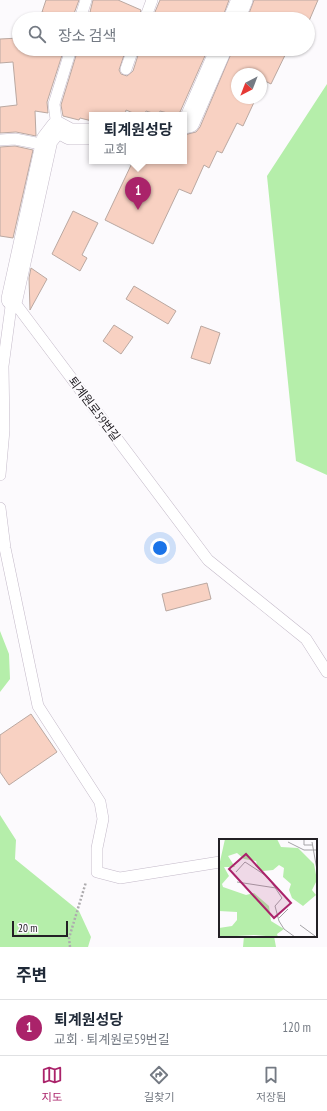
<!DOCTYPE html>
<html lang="ko">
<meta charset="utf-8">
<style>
body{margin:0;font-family:"PT Sans Narrow","Noto Sans KR",sans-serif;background:#f2f2f3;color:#1f2937}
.compass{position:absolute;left:231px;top:68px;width:36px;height:36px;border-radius:50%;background:#fff;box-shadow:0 1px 3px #0004;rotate:222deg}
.scale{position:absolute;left:12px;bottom:10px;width:56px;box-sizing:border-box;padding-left:4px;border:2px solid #232025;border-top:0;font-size:11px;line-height:14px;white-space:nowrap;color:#232025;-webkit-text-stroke:3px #fcfafd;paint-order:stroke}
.you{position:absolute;left:160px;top:548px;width:14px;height:14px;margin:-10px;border:3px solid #fff;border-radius:50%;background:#1a73e8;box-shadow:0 0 0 6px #1a73e833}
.badge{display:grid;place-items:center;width:26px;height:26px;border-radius:50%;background:#aa236a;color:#fff;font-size:13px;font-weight:700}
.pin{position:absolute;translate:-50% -33px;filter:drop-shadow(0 1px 2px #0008)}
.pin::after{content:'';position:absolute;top:21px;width:14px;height:12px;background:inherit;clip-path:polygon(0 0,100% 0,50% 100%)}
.popup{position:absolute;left:89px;top:112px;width:98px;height:52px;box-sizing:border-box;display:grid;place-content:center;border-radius:0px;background:#fff;filter:drop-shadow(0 1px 3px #0005);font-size:13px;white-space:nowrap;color:#747a83}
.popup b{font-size:15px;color:#1f2937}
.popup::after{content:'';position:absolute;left:50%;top:100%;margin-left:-8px;border:8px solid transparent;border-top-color:#fff}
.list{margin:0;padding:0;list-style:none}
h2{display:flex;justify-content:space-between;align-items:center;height:52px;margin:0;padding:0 16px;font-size:17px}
h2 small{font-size:13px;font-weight:400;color:#747a83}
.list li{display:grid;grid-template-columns:26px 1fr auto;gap:12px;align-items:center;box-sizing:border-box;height:56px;padding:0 16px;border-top:1px solid #e0e1e3}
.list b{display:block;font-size:15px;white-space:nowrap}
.list p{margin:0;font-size:13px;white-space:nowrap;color:#747a83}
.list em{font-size:13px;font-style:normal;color:#747a83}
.icon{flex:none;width:22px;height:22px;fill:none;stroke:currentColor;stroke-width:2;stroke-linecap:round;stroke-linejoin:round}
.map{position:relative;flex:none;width:327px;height:947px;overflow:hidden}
.search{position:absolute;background:#fff;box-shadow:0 1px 3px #0004;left:12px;right:12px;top:12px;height:44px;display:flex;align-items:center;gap:10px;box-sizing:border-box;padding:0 14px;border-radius:22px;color:#747a83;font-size:15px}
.sheet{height:108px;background:#fff}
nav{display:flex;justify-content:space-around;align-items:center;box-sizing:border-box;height:56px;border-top:1px solid #e0e1e3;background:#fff;font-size:11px;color:#747a83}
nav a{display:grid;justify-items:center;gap:2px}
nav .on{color:#aa236a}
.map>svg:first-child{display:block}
.green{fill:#b5eeaa}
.building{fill:#f8d1c2;stroke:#baa8a1}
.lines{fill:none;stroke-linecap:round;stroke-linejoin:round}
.lane-casing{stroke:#c4bac9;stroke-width:12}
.street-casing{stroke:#c4bac9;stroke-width:22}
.path{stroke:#adabae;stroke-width:2.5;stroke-dasharray:2 2;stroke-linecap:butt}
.lane{stroke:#fff;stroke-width:11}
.street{stroke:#fff;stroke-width:21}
.labels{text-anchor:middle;stroke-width:4;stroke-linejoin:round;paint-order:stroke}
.street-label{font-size:12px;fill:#232025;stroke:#fcfafd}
.inset-road{fill:none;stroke:#a5a3a7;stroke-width:1}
.view{fill:#aa236a;fill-opacity:0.15;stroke:#aa236a;stroke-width:2}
.inset-edge{fill:none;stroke:#232025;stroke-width:2}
</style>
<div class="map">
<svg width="327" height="947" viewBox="0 0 327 947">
<rect width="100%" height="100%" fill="#fcfafd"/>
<path class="green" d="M327,84V475L296,461L267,176Z
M0,631L9,654L10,679L0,692Z
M0,815L16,840L15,859L79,911L91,937L88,947H0Z
M244,936H274L276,947H243Z"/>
<path class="building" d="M46,0H79L72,19H44L46,13L42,12Z
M93,0H118L141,10L138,19H105L90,12Z
M160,0H229L222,19H152Z
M254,0H318L309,21L308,19H247Z
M19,38V49H64L47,102L48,113L35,111L36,136L16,132L0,133V107L17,105L13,62L0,63V39Z
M78,49H126L119,70L121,74L127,76L133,71L140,49H208L180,112L175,115L160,111L159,115L146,111L144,115H138L126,110L125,115H92V121L80,118L79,120L63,116L61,105Z
M233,49H288L271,84L265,81L261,88V74H237V98H256L243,126L237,123L222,153L217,151L209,168L204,165L191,194L179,189L153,244L105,220L133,161H184V135L196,132L200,127Z
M15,146L33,150L13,238L0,236V147Z
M73,211L98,223L82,255L87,258L80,271L52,254Z
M31,268L47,279L30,310L29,278Z
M134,286L176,311L168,324L126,299Z
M114,325L133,337L121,354L103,341Z
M201,326L220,333L210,364L191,358Z
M207,583L211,599L166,611L162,594Z
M31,714L57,752L9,785L0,772V735Z"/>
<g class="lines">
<g class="lane-casing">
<path id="lane" d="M80,19L86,0
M145,19L152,0
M126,69L133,49
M57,127L54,104L71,49
M0,140L15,139L46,145
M12,299L208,560L306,639L327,672
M0,475L4,430L3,366L12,299
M0,508L5,548L38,706L100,802L103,819L97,848V872L120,878L220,862"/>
</g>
<g class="street-casing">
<path id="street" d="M234,19L242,0
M184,123L189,122L221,49
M12,299L47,140L57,127L70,134H92"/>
</g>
<path class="path" d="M70,947L69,938L86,882"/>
<use href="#lane" class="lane"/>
<use href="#street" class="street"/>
</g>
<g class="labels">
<g class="street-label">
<text transform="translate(94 409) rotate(53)" y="4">퇴계원로59번길</text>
</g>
</g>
<g transform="translate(219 839)">
<rect width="98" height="98" fill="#fcfafd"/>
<path d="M6,0H58L62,8L79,9L95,25L98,41L93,51L97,56L84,67L73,59L70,51L72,45L64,38L65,29L60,26L54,31L44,32L39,29L37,22L25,20L18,14L9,17L16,28H5L10,37L3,45L4,48L27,56L35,54L50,67L52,82L65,90L58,95L59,98L35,96L0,98V89L13,87L18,81V73L0,72V27Z" fill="#b5eeaa"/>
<path class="inset-road" d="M85,0V6H93M69,3L85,11H98M93,3L98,31M17,33L26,23L49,38L63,59L56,67L60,82L65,90L76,98M18,43L57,49M60,79L69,70M81,86L96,97"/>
<path class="view" d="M27,15L72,64L55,79L10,30Z"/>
<rect width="98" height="98" class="inset-edge"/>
</g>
</svg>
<svg class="compass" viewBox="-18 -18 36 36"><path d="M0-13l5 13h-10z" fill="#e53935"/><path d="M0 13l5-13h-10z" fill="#747a83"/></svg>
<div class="scale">20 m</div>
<div class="you"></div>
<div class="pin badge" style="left:138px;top:210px">1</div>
<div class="popup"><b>퇴계원성당</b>교회</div>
<div class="search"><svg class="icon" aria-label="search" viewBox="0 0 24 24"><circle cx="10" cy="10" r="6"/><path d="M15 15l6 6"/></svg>장소 검색</div>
</div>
<section class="sheet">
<h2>주변<small></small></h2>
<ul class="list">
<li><span class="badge">1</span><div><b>퇴계원성당</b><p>교회 · 퇴계원로59번길</p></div><em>120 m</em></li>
</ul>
</section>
<nav>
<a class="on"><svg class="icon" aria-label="map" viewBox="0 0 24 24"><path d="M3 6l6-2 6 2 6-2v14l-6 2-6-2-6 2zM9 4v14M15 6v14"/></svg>지도</a>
<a><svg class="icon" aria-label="directions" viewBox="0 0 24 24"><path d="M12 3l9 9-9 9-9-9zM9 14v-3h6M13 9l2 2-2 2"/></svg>길찾기</a>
<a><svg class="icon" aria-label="saved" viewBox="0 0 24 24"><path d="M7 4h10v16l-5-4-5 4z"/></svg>저장됨</a>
</nav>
